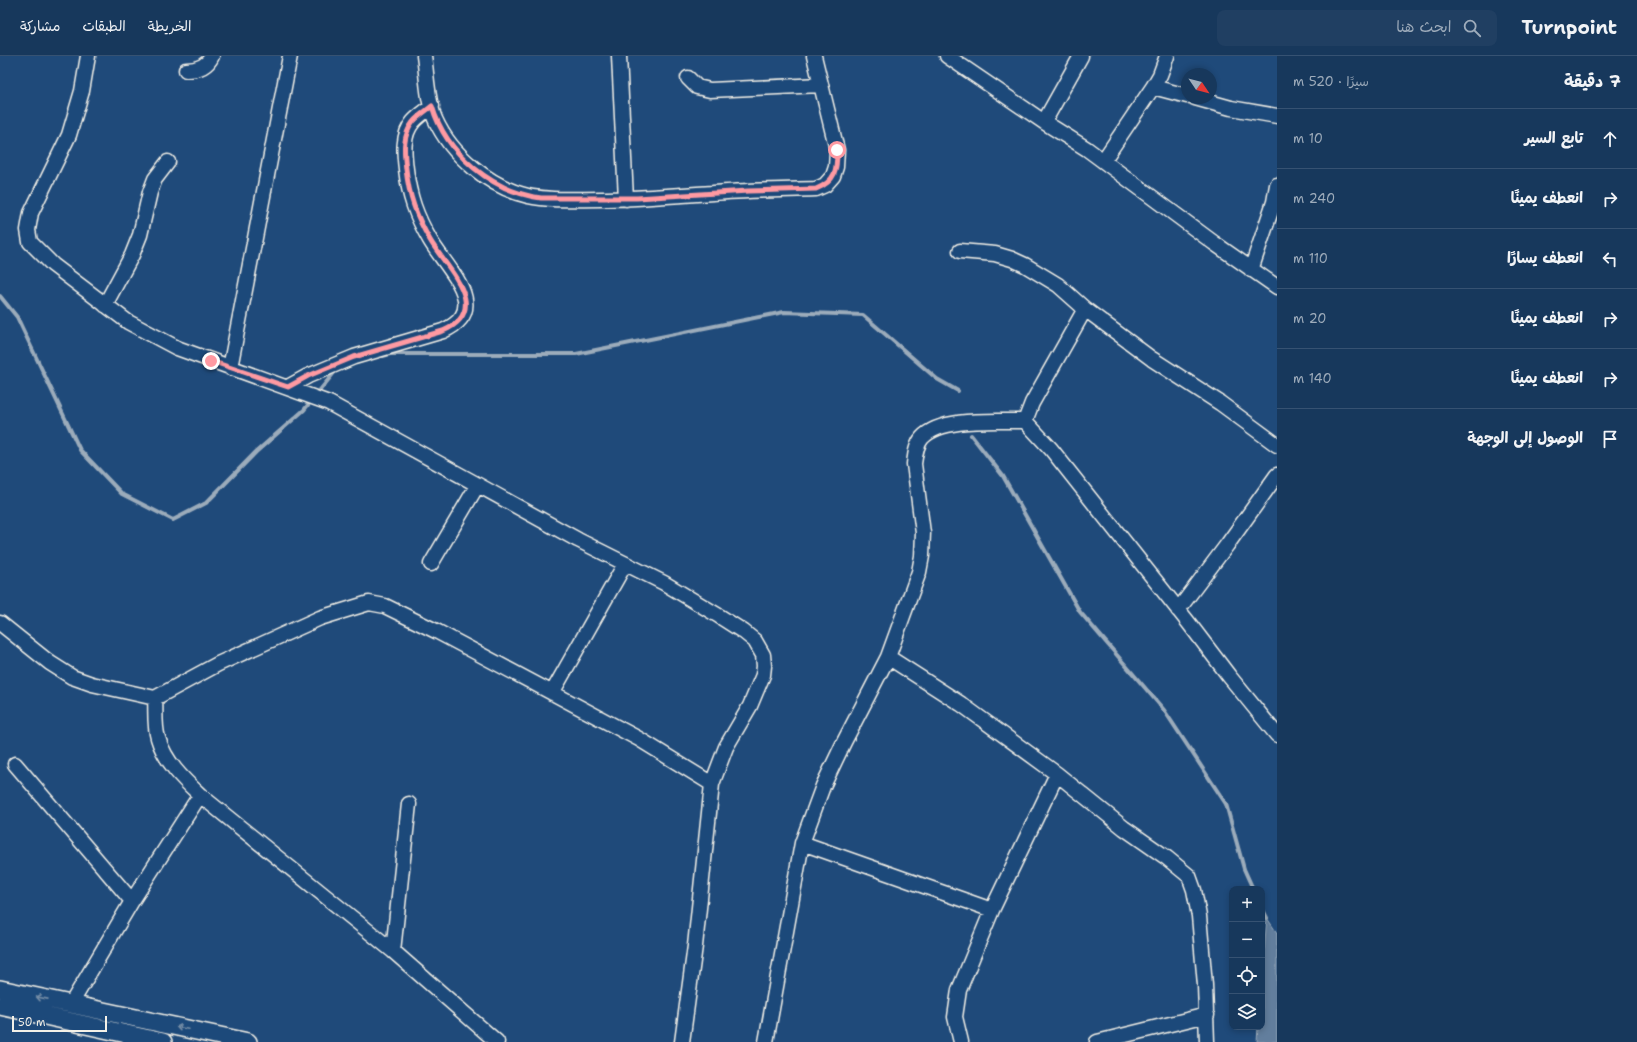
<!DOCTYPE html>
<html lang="ar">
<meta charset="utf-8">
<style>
body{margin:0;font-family:"Shantell Sans","Playpen Sans Arabic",sans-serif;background:#203f62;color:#f1f3f6;direction:rtl}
.controls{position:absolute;right:12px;bottom:12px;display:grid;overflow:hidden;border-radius:8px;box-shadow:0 2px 6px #0003}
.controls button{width:36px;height:36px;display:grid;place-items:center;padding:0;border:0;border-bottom:1px solid #365272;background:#17385c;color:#f1f3f6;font:20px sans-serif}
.compass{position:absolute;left:1181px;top:12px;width:36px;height:36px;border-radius:50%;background:#17385c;box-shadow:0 2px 6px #0003;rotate:125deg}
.scale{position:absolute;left:12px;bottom:10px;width:95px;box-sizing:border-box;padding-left:4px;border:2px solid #f4f1e8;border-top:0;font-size:11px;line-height:14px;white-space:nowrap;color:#f4f1e8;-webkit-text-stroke:3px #1f4a7a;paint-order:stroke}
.stop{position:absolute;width:12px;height:12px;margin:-9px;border:3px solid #ff9aa2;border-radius:50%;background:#fff}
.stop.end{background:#ff9aa2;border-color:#fff;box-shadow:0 1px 4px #0008}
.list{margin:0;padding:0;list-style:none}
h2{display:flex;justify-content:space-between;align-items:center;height:52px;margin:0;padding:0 16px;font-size:17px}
h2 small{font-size:13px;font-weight:400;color:#9eacbb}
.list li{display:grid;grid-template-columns:26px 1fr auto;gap:12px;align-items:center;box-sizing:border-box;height:60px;padding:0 16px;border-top:1px solid #365272}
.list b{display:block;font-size:15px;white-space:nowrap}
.list em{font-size:13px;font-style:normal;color:#9eacbb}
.icon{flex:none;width:22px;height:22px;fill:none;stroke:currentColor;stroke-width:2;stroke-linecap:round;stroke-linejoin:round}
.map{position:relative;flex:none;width:1277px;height:986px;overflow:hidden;direction:ltr}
header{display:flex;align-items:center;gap:24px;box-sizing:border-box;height:56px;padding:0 20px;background:#17385c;border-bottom:1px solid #365272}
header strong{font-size:19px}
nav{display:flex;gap:22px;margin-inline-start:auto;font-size:14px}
.search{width:280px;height:36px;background:#203f62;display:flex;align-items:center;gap:10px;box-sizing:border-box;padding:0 14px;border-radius:8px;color:#9eacbb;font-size:15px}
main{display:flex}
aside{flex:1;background:#17385c}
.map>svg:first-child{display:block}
.water{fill:#627e9d;stroke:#9cacbb}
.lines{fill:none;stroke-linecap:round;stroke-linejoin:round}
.stream{stroke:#9cacbb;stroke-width:4}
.minor-casing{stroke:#f4f1e8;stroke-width:17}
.major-casing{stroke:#f4f1e8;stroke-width:20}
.minor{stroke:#1f4a7a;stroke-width:14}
.major{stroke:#1f4a7a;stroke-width:17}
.oneway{stroke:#748da6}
.route{stroke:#ff9aa2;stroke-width:5}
</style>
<header>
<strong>Turnpoint</strong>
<div class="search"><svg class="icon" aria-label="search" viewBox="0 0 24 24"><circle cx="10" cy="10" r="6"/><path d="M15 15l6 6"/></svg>ابحث هنا</div>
<nav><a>الخريطة</a><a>الطبقات</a><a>مشاركة</a></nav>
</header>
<main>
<aside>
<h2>7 دقيقة<small>سيرًا · 520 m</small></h2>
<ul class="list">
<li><svg class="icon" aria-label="ahead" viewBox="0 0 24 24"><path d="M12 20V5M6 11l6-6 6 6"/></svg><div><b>تابع السير</b></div><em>10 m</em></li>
<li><svg class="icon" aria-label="right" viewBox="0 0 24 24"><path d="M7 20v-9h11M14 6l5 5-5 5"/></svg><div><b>انعطف يمينًا</b></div><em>240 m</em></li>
<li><svg class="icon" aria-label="left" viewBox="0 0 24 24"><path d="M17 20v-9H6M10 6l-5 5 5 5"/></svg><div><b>انعطف يسارًا</b></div><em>110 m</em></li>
<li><svg class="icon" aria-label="right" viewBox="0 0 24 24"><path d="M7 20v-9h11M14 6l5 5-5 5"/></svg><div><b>انعطف يمينًا</b></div><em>20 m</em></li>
<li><svg class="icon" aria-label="right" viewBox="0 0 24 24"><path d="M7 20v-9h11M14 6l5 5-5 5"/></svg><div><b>انعطف يمينًا</b></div><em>140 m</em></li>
<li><svg class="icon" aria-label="arrive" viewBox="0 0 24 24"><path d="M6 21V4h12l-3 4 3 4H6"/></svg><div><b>الوصول إلى الوجهة</b></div></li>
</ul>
</aside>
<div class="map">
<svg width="1277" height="986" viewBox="0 0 1277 986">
<rect width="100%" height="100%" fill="#1f4a7a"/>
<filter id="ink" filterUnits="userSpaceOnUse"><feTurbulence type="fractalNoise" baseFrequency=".025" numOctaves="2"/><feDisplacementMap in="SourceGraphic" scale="8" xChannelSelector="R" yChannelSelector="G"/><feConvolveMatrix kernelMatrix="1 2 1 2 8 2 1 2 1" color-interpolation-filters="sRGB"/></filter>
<g filter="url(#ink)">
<path class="water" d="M1267,862L1277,877V986H1257L1258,971H1262V919Z"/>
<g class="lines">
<path class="stream" d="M0,240L17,261L80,394L122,438L173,464L206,447L256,396L304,354L312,344
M383,300L390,298H576L784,256L863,259L937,323L958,335
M316,339L337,313
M971,379L1003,420L1080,556L1164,654L1226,748L1244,813L1253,833
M1262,852L1267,862"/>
<g class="minor-casing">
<path id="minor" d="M88,0L82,35L69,79L31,157L28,174L30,186L53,209L128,266L177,292L329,347L578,484L664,527L719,560L744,576L755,585L763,599L764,610L763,619L750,650L726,691L712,728L695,890L682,986
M424,0C427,20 427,44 435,63C451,99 490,131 528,140C551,145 577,143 601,143C638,143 675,139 713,137C747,134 782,134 816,133L825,129L833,120L836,111L837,94L814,0
M619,0L626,143
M947,0L1044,66L1087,93L1214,187L1277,231
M186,14C197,14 207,11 212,0
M688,22L697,31L710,34L821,29
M1153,31L1187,40
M1195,42L1231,52L1277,60
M1044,66L1081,0
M1103,105L1153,31L1160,19L1167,0
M960,195L995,198L1012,203L1025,209L1058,229L1085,253L1152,303L1220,347L1277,389
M1251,214L1274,146L1277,129
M105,249L132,199L140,179L150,136L155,123L168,106
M230,312L290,0
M288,331L308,320L354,301L443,275C493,253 446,212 430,184C416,160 409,140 406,113C404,97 402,79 413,66C418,60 426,55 432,50
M1025,365L1032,347L1085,253
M431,508L477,430
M1178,554L1227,489L1277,419
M0,567L50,607L72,621L92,628L155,642L218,608L320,562L369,547L385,550L438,576L639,683L712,728
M888,601L961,648L1057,718L1124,772L1167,802L1189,820L1194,834L1199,860L1205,929L1207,986
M552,637L625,508
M155,642C156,654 154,670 158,682C165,706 183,723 200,739L393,895L497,986
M15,708L132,845
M802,787L992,854
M393,895L409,748
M71,948L132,845L200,739
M766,986L802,787L823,730L844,686L888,601L919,516L922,500L923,477L914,408C915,400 916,389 922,382C942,360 998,366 1025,365L1051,393L1188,566L1229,620L1277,679
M961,986L955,961L959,934L992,854L1057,718
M1097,986L1207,959"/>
</g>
<g class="major-casing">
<path id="major" d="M0,933L248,986
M0,950L163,986"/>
</g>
<use href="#minor" class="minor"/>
<use href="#major" class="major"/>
</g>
<defs><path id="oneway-shaft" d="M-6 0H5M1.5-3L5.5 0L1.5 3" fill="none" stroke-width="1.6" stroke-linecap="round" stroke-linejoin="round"/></defs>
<g class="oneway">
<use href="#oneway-shaft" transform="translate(42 942) rotate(-169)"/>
<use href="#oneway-shaft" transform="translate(182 972) rotate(-168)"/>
</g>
</g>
<g class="lines" filter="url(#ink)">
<path class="route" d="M211,305L288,331L308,320L354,301L443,275C493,253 446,212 430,184C416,160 409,140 406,113C404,96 402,80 413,66C418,60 426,55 432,50C446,98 493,136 541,142H637L748,135L816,133C836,125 837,114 837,94"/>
</g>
</svg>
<div class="controls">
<button>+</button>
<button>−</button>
<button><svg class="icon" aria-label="locate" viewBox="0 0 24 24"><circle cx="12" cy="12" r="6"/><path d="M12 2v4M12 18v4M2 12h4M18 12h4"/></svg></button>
<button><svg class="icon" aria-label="layers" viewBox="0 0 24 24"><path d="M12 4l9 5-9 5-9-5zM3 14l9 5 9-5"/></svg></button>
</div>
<svg class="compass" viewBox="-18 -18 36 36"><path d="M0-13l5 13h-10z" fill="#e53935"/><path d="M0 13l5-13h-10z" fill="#9eacbb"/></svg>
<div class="scale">50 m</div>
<div class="stop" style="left:837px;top:94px"></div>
<div class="stop end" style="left:211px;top:305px"></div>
</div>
</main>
